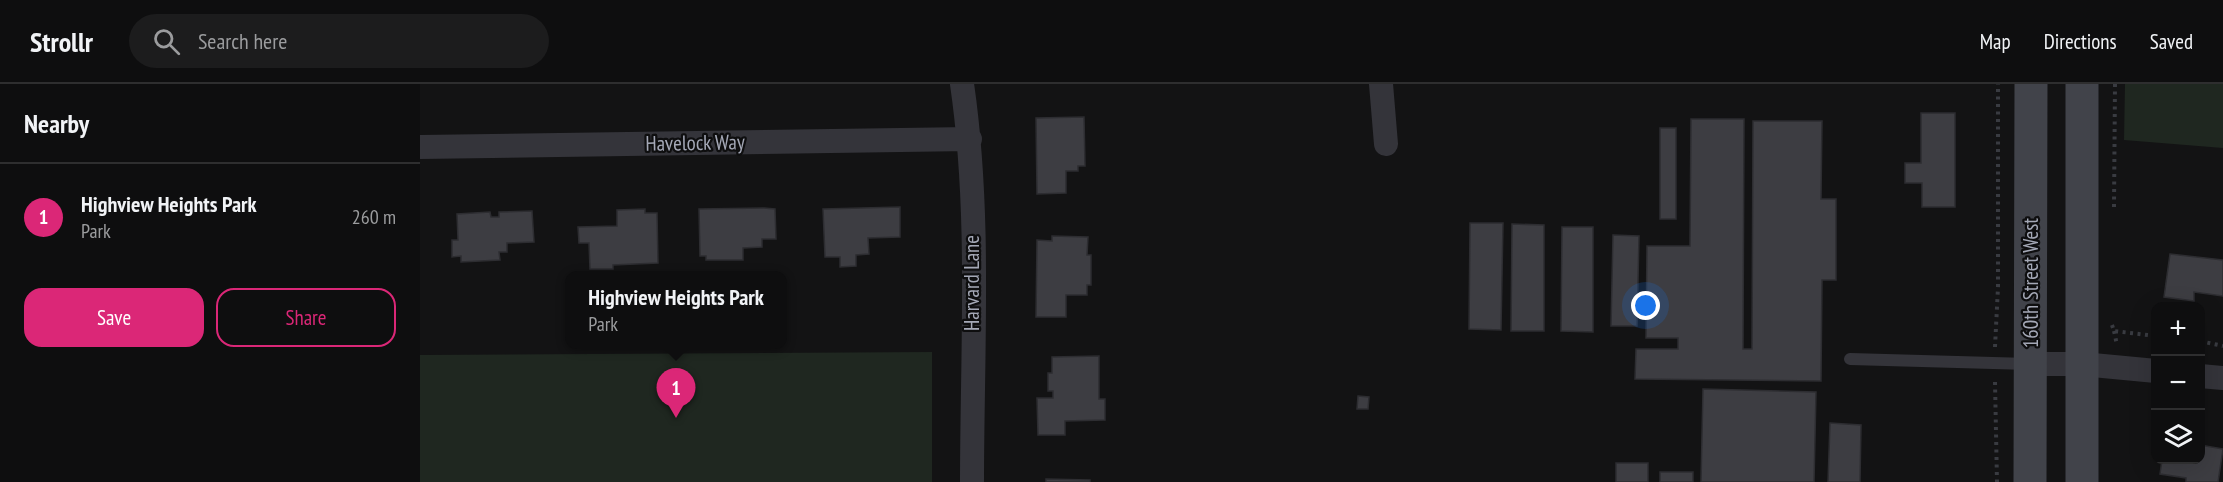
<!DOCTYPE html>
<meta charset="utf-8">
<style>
body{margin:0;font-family:"PT Sans Narrow",sans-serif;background:#1c1c1d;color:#f1f3f6}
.controls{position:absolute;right:18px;bottom:18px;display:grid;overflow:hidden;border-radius:12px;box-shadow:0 6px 24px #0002}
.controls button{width:54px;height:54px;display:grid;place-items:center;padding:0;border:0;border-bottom:2px solid #2e2e2f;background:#0e0e0f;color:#f1f3f6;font:30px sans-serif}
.you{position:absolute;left:1226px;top:222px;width:21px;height:21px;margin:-15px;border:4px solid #fff;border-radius:50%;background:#1a73e8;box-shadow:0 0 0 9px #1a73e833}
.badge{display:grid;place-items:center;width:39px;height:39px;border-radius:50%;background:#db2777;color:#fff;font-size:20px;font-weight:700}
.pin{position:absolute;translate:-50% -50px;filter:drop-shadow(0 2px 3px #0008)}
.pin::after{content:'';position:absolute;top:32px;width:21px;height:18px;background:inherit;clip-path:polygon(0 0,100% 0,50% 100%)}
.popup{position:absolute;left:145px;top:187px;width:222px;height:78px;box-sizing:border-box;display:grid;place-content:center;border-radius:12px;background:#0e0e0f;filter:drop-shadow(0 2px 4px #0005);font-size:20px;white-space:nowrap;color:#9b9c9e}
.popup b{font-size:22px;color:#f1f3f6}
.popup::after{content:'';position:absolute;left:50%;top:100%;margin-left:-12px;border:12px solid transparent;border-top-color:#0e0e0f}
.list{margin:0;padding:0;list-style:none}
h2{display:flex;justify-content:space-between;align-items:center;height:78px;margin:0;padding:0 24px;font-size:26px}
h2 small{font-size:20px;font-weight:400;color:#9b9c9e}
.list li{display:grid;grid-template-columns:39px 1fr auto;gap:18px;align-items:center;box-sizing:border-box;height:108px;padding:0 24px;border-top:2px solid #2e2e2f}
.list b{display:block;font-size:22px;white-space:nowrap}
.list p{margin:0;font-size:20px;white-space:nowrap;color:#9b9c9e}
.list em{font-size:20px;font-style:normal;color:#9b9c9e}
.actions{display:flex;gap:12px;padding:18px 24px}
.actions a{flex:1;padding:14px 0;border:2px solid #db2777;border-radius:18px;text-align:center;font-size:21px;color:#db2777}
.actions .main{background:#db2777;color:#fff}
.icon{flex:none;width:33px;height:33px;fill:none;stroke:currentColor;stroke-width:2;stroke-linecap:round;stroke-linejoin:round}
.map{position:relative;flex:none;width:1803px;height:398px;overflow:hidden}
header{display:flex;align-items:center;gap:36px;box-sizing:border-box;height:84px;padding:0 30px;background:#0e0e0f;border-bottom:2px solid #2e2e2f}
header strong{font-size:28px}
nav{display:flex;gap:33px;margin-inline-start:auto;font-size:21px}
.search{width:420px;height:54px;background:#1c1c1d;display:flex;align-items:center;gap:15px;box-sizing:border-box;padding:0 21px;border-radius:33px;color:#9b9c9e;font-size:22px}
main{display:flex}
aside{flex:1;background:#0e0e0f}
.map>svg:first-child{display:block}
.green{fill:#1f2720}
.building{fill:#3d3d42;stroke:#2d2d31;stroke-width:1.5}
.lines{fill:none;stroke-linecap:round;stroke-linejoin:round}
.path{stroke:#393b41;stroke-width:4;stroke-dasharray:3 4.5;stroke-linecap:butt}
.lane{stroke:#34343a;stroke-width:12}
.street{stroke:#34343a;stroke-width:24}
.secondary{stroke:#41434a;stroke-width:33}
.labels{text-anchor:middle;stroke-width:4.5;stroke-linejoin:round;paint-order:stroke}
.street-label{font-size:21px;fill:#a4a8b6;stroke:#0e0e0f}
</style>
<header>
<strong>Strollr</strong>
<div class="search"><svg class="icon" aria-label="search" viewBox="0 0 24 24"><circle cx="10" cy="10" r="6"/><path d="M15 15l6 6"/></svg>Search here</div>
<nav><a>Map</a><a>Directions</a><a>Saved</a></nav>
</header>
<main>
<aside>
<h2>Nearby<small></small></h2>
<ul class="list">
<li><span class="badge">1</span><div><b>Highview Heights Park</b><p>Park</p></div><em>260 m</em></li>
</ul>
<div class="actions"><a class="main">Save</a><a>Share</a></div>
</aside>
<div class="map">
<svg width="1803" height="398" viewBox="0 0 1803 398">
<rect width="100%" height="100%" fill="#131314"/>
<path class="green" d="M1705,0H1803V64L1704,56Z
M512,268V398H0V271Z"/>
<path class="building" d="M1501,29H1535V123H1502V99H1485V79H1501Z
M664,33L665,82H658V87H646V109L617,110L616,34Z
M1271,35H1324L1323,265H1332L1333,37H1402L1401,115H1416V196H1402L1401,297L1215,295L1216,265H1258V254H1226L1227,162H1270Z
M1240,44H1256V135H1240Z
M480,123V153L448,154L449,170L436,171V182L420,183V173H405L403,125Z
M344,124L355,125L356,155H342V163L323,164V176H286V172H280L279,125Z
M225,125V129H237L238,179L193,181V185H170L169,159H159L158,143L197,142V126Z
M112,127L114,158L87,159V168H79L80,176L41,178V172L32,173V156H38L37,130L70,128L71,133H79V128Z
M1050,139H1083L1081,246L1049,245Z
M1092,140L1124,141V247H1091Z
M1142,143H1173V248L1141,247Z
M1193,151L1219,152L1217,242H1191Z
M632,152L668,153L667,171H671V201H667V211H646V233H616L617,156L632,157Z
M1750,170L1803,176V212L1774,208V217L1744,213Z
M679,272V315H685V336L645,337V351H618L617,314H633V307H628V289H632V273Z
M1283,305L1396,308L1394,398H1281Z
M938,312L949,313L948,325H937Z
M1410,339L1441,341L1440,398H1408Z
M1780,361L1803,365L1798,398H1766V394L1740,390L1742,376H1780Z
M1196,379H1228V398H1196Z
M1240,388H1273V398H1240Z
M626,395L670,396V398H626Z"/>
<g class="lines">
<path class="path" d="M1694,123L1695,0
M1692,241L1694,247L1736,252
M1694,247L1697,261
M1780,257L1803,262
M1575,263L1578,203V0
M1575,298L1577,398"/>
<path class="lane" d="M1430,275L1609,280"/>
<path class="street" d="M542,0C561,130 552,267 552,398
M961,0L966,60
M0,63L550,55
M1611,280H1662L1736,287
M1780,292L1803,294"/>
<path class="secondary" d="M1610,398L1611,0
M1662,398V0"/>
</g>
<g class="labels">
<g class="street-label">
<text transform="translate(275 59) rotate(-1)" y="7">Havelock Way</text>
<text transform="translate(552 199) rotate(-90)" y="7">Harvard Lane</text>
<text transform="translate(1611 199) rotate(-90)" y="7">160th Street West</text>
</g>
</g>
</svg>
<div class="controls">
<button>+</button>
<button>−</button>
<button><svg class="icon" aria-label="layers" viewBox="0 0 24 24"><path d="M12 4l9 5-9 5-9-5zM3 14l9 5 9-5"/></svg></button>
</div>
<div class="you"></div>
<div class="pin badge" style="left:256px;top:334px">1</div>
<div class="popup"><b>Highview Heights Park</b>Park</div>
</div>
</main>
